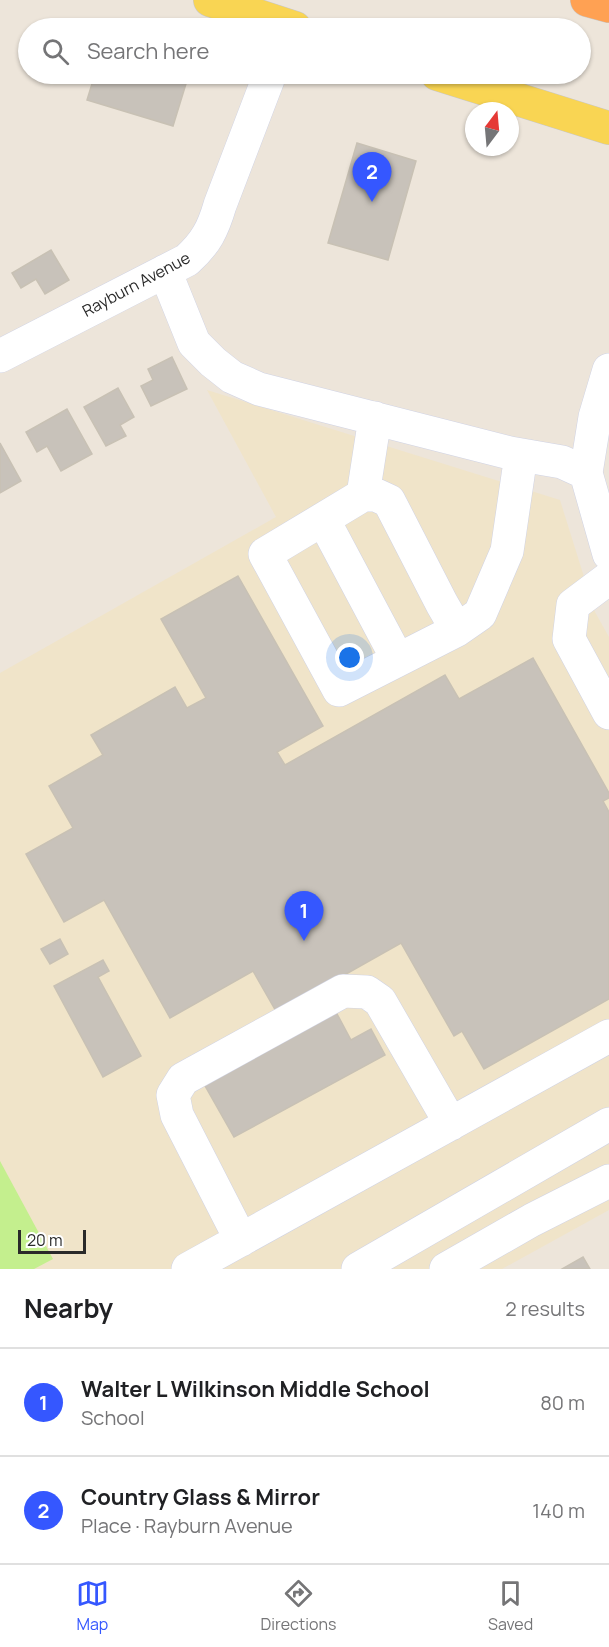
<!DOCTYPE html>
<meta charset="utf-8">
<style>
body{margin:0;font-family:Manrope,sans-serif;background:#f2f2f2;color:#202124}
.compass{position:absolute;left:465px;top:102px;width:54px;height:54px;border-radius:50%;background:#fff;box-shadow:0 2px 4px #0004;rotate:16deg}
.scale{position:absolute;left:18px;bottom:15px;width:68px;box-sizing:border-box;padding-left:6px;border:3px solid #2a2a2a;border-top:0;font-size:16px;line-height:21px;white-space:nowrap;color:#2a2a2a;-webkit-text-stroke:4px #fff;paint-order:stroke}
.you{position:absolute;left:350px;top:658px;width:21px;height:21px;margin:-15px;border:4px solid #fff;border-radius:50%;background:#1a73e8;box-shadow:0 0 0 9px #1a73e833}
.badge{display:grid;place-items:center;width:39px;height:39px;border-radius:50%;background:#3557ff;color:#fff;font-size:20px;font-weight:700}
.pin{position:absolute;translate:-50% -50px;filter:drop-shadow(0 2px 3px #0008)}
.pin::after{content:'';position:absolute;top:32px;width:21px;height:18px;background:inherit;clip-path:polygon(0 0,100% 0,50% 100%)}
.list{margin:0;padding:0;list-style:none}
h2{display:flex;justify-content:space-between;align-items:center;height:78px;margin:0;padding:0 24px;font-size:26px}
h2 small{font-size:20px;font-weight:400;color:#757577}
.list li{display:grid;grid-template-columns:39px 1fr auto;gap:18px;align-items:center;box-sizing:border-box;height:108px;padding:0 24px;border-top:2px solid #e0e0e0}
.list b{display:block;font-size:22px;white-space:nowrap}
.list p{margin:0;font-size:20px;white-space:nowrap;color:#757577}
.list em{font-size:20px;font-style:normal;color:#757577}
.icon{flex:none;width:33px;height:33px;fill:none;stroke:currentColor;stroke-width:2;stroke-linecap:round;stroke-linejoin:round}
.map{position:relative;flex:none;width:609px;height:1269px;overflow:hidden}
.search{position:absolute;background:#fff;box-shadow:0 2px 4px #0004;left:18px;right:18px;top:18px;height:66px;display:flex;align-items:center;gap:15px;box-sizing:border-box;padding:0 21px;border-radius:33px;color:#757577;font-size:22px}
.sheet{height:294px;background:#fff}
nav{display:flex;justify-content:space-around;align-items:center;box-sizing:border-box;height:84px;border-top:2px solid #e0e0e0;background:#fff;font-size:16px;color:#757577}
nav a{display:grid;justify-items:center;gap:3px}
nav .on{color:#3557ff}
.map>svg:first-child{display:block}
.education{fill:#f0e4c9}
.pitch{fill:#c4ef8e}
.building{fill:#c8c2ba;stroke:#c8c1b4;stroke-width:1.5}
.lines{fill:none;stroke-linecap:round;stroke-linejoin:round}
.minor-casing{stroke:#d0d3e4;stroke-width:34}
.major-casing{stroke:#c8c8c8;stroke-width:34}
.highway-casing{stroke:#c8c8c8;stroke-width:34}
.minor{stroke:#fff;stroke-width:33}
.major{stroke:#f9d553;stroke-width:33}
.highway{stroke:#ffa153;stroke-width:33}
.labels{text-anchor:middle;stroke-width:6;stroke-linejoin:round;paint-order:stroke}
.street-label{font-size:16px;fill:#2a2a2a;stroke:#fff}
</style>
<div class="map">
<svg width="609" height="1269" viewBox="0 0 609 1269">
<rect width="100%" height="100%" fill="#ede5da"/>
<path class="education" d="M207,390L560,500L595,612L609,637V1210L502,1269H0V673L276,517Z"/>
<path class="pitch" d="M0,1161L53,1259L34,1269H0Z"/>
<path class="building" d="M95,74H189L173,126L87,100Z
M357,143L416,161L388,260L328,243Z
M51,250L69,280L45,294L36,279L21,288L12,273Z
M172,357L187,389L151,406L141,386L153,380L148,369Z
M118,388L134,417L120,425L126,436L106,446L84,407Z
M67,409L92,454L61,471L47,446L37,452L26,432Z
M0,443L21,481L0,493Z
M238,576L323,726L277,752L285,765L445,675L459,699L533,658L609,793V798L603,801L609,812V999L484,1069L462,1031L454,1036L401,943L277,1013L253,971L170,1018L104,900L64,922L26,854L73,828L49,786L103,755L91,735L175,687L187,708L206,698L161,619Z
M60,939L68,954L50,964L41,949Z
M103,960L109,971L98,977L141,1056L103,1077L54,986Z
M336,1012L351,1040L371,1029L385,1055L234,1137L204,1084Z
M583,1257L590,1269H562Z"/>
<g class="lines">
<g class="minor-casing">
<path id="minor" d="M165,271L194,343L213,362L232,377L259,389L510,453L562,462L586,473
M0,356L187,260C206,243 213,229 220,205L270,74
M609,370L595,417L586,473L609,554
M375,418L363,495H376L389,501L442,604L457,630L480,614L507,551L521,455
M363,495L265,554L339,690L457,630
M323,519L398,660
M609,578L573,605L569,639L609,713
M241,1240L177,1115L173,1095L183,1079L343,991L367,992L380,1001L451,1124
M188,1269L609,1036
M358,1269L609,1124
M446,1269L532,1220L609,1181"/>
</g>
<g class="major-casing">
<path id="major" d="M210,0L295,28
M437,74L609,128"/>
</g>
<g class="highway-casing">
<path id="highway" d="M587,0L609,6"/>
</g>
<use href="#minor" class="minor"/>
<use href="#major" class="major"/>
<use href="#highway" class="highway"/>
</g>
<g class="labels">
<g class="street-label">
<text transform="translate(136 284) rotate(-28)" y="6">Rayburn Avenue</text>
</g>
</g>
</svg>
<svg class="compass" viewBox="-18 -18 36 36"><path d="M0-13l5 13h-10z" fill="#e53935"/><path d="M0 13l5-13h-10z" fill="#757577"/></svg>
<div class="scale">20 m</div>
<div class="you"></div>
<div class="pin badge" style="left:304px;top:941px">1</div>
<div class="pin badge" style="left:372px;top:202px">2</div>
<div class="search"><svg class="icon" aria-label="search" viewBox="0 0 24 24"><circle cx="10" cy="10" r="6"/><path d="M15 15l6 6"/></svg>Search here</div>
</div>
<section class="sheet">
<h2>Nearby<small>2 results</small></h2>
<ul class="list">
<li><span class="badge">1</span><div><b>Walter L Wilkinson Middle School</b><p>School</p></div><em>80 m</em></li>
<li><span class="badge">2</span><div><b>Country Glass &amp; Mirror</b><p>Place · Rayburn Avenue</p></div><em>140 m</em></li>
</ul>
</section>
<nav>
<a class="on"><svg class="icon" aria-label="map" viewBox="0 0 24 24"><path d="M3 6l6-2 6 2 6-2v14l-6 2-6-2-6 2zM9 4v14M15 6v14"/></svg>Map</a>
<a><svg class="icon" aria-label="directions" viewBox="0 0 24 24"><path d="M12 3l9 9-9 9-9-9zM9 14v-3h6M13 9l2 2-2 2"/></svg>Directions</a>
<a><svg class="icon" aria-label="saved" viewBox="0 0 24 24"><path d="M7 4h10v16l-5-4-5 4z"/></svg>Saved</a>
</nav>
